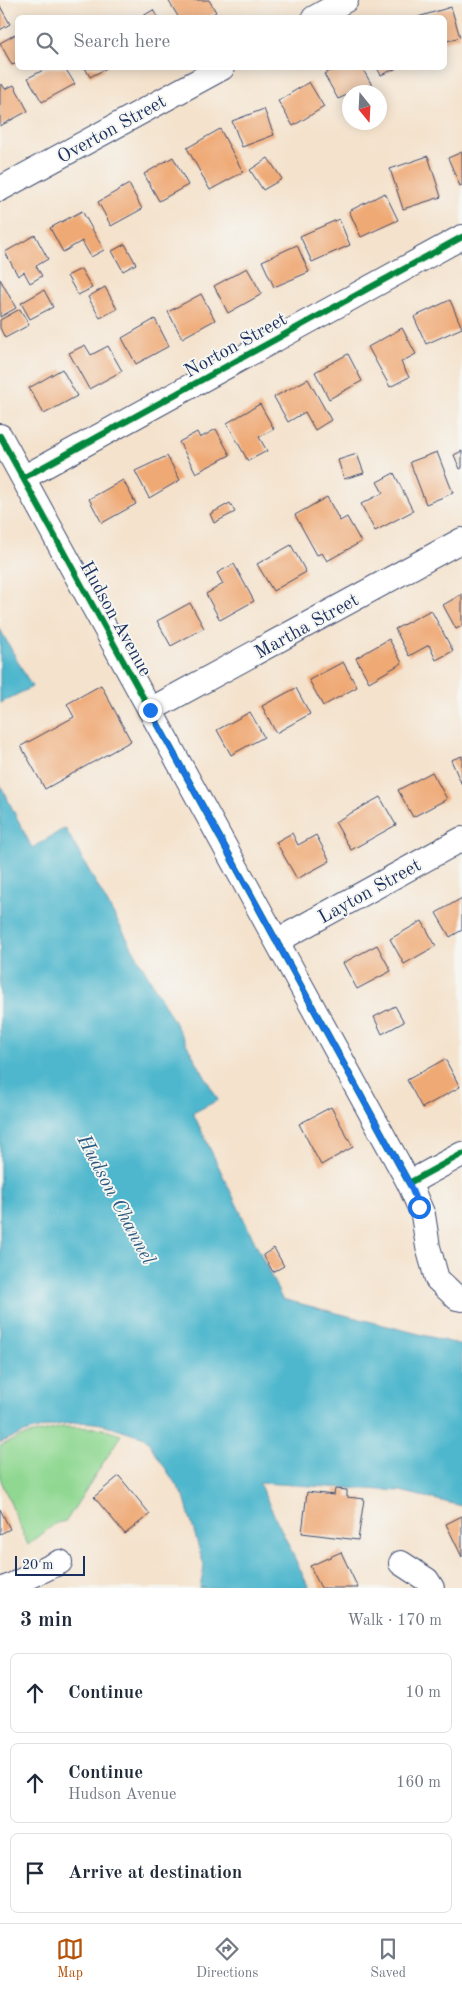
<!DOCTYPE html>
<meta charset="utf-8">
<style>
body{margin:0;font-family:"Old Standard TT",serif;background:#f6f6f7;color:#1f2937}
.compass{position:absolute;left:342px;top:85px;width:45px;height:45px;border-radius:50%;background:#fff;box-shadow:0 2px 12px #0003;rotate:162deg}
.scale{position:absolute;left:15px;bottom:12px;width:70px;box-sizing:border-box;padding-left:5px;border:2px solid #1b2f5e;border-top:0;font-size:14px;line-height:18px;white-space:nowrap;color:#1b2f5e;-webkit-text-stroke:4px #f6f6f2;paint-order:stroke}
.stop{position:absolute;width:15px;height:15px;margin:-11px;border:4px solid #1a73e8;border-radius:50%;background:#fff}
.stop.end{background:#1a73e8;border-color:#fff;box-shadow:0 1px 5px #0008}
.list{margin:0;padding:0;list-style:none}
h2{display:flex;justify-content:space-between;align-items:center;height:65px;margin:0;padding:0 20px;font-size:21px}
h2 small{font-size:16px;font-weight:400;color:#747a83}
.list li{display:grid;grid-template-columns:32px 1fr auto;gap:15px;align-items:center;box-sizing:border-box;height:80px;margin:0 10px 10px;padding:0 10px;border:1px solid #e0e1e3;border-radius:8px}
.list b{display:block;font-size:19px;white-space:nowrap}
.list p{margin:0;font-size:16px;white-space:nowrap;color:#747a83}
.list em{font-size:16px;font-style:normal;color:#747a83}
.icon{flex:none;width:28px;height:28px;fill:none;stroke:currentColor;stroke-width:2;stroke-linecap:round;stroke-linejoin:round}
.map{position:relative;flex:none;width:462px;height:1588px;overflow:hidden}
.search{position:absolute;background:#fff;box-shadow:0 2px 12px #0003;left:15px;right:15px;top:15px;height:55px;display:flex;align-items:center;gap:12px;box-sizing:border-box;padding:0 18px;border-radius:8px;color:#747a83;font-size:19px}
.sheet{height:335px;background:#fff}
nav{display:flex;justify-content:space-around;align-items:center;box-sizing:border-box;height:70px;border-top:1px solid #e0e1e3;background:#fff;font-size:14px;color:#747a83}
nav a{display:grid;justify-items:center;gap:2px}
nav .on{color:#b45309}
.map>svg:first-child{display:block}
.green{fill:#90d892;stroke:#568478}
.water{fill:#4fb7cd;stroke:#357396}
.building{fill:#efa974}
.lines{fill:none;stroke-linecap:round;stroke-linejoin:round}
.minor-casing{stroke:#3c4a6e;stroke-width:26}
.minor{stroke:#fff;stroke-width:24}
.cycleway-casing{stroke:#f6f6f2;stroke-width:9}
.cycleway{stroke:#00873e;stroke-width:6}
.route{stroke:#1a73e8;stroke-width:6}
.labels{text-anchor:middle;stroke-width:4;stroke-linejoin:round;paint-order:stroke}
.street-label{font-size:19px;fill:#1b2f5e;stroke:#f6f6f2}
.water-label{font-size:20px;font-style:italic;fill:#2b587f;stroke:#f6f6f2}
</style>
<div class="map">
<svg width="462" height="1588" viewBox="0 0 462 1588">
<rect width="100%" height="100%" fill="#f6f6f2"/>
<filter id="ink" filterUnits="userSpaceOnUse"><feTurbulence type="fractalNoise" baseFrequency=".02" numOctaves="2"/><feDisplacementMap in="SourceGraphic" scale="10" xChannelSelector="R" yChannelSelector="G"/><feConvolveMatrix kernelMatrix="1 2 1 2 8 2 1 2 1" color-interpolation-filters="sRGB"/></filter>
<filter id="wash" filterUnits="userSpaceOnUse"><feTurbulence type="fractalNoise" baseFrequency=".0096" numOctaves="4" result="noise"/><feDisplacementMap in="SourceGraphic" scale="20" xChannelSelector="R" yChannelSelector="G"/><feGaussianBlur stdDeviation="1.12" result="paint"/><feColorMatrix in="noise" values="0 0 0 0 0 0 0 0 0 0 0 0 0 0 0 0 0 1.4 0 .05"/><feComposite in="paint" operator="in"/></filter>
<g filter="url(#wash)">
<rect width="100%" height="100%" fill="#f4e2cc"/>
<path class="green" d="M63,1427L99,1428L121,1435L66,1521L56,1523L28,1545L0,1478V1446L20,1437Z"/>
<path class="water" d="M0,629L32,687L0,703Z
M0,784L32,848L65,828L218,1100L193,1113L282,1299L462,1345V1506L400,1491L259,1483L309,1588H200L204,1566L184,1497L145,1437C130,1433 116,1427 101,1424C71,1418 26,1430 0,1443Z"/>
<g id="blocks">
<path class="building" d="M168,0H209L216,12L207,18H179Z
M0,6L10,24L0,30Z
M451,7L460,37L444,42V18L418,17Z
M153,10L158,18H140Z
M16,34L18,37V63L12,65L0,43Z
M47,68H65L75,84L42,102L28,78Z
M85,68H107L90,77Z
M337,68H362L376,92H350V100L347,95L338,99L324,74Z
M377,68H397L381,75Z
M309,82L324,107L293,126L278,101Z
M2,84L5,89L14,85L28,111L0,126V85Z
M264,109L274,135L242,147L232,121Z
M220,129L243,172L210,190L187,148Z
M462,152V185L460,186L448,158Z
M428,156L441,197L403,209L390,169Z
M173,157L188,185L159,201L144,174Z
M268,158L282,179L263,190L250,170Z
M129,184L142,209L111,226L98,202Z
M385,193L398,220L361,237L349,211Z
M82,211L104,250L91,257L82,241L63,252L50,228Z
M339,219L350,245L312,262L300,236Z
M35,235L48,259L36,266L42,276L30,283L24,272L18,276L5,252Z
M125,244L136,264L123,271L112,251Z
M297,245L309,272L274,287L262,261Z
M247,268L262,294L228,313L214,286Z
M81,269L92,288L78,295L67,276Z
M0,279L16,308L0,317Z
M105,287L117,309L100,318L88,297Z
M44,290L53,307L30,319L21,303Z
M201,294L215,320L182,338L168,312Z
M450,300L462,328L426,344L414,317Z
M20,309L29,325L5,338L0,328V320Z
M155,319L169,346L136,364L122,338Z
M402,328L416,354L401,362L409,377L390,387L368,347Z
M85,345L91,355L108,346L122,371L89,389L69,353Z
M348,354L362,381L329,399L315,372Z
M62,369L77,396L44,414L29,388Z
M308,379L331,420L315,430L305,412L288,422L274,397Z
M260,404L274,429L259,437L267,451L248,461L227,423Z
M216,429L230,455L196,473L179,442L197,432L200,438Z
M462,451V468L460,469L454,455Z
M437,452L453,493L426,504L410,462Z
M357,454L364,473L344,479L338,460Z
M167,456L180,480L149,498L135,471Z
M394,473L413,511L375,531L361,504L383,493L377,482Z
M123,480L136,504L102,523L89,499Z
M327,497L340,521L347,517L361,542L327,561L322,553L317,555L295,515Z
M230,503L235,512L214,523L210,514Z
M291,545L306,572L273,591L257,564Z
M234,564L254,601L220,620L206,594L223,584L217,573Z
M462,594V626L456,629L443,605Z
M190,603L204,628L171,646L157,621Z
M431,610L453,651L436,660L429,645L409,656L395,629Z
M389,639L402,663L369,682L356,658Z
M343,662L357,687L323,706L309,680Z
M101,685L131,741L45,789L21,746L74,717L67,704Z
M296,688L310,714L276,733L262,706Z
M250,712L264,737L231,755L217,730Z
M462,756V785L451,760Z
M432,772L447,799L413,817L398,790Z
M380,797L396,825L351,850L335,822Z
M292,833L298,845L316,835L330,861L297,879L276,842Z
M462,898V930L450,937L436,913Z
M422,921L436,946L404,964L390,939Z
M377,945L391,971L357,989L343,963Z
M395,1006L404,1022L382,1034L374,1017Z
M445,1059L460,1087L422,1108L407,1080Z
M331,1107L353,1147L321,1165L299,1124Z
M274,1248L284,1266L273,1272L263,1255Z
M119,1476L150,1514L125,1534L94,1497Z
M335,1489L347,1490V1497L364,1499L358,1540L302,1533L307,1492L334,1495Z
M0,1509L10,1529L0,1534Z
M462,1516V1557L446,1524Z
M341,1552L358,1588H321L310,1566Z"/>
</g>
</g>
<g filter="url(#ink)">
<use href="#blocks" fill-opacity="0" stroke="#3c4a6e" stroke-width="1"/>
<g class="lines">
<g class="minor-casing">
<path id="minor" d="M314,18L346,0
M0,189L222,68
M0,436L409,1183L423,1215L428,1247L437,1279L457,1298L462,1299
M23,478L462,237
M150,710L462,540
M277,941L462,839
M409,1183L462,1154
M401,1563L427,1580L432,1588
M6,1588L60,1562"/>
</g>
<use href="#minor" class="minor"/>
<g class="cycleway-casing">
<path id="cycleway" d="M0,436L409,1183L462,1154
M23,478L462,237"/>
</g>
<use href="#cycleway" class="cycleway"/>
</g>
</g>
<g class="lines" filter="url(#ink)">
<path class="route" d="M150,710L409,1183L419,1207"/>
</g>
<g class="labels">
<g class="street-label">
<text transform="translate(111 128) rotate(-29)" y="7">Overton Street</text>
<text transform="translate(235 344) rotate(-29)" y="7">Norton Street</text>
<text transform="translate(117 618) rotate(61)" y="7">Hudson Avenue</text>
<text transform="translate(306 625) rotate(-29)" y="7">Martha Street</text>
<text transform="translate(369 890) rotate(-29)" y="7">Layton Street</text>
</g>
<g class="water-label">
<text transform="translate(117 1199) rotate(62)" y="7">Hudson Channel</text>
</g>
</g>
</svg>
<svg class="compass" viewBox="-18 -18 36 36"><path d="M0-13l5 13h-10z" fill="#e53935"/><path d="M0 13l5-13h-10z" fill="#747a83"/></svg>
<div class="scale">20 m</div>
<div class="stop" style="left:419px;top:1207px"></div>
<div class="stop end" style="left:150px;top:710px"></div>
<div class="search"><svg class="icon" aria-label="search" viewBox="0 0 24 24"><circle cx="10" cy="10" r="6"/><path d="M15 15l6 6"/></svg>Search here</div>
</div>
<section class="sheet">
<h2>3 min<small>Walk · 170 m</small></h2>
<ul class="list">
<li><svg class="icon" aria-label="ahead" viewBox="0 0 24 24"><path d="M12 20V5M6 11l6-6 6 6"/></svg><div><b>Continue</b></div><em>10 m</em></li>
<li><svg class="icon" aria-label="ahead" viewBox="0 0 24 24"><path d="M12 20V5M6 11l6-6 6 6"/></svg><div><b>Continue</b><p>Hudson Avenue</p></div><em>160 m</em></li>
<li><svg class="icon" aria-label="arrive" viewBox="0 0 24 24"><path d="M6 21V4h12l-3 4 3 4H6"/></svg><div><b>Arrive at destination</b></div></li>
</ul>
</section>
<nav>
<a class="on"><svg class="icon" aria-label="map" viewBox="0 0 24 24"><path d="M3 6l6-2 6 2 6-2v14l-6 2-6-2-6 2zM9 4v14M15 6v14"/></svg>Map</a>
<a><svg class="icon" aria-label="directions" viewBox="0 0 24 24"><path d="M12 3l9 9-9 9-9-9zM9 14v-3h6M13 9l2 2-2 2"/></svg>Directions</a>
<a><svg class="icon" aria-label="saved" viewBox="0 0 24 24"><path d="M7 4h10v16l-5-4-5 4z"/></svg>Saved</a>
</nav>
